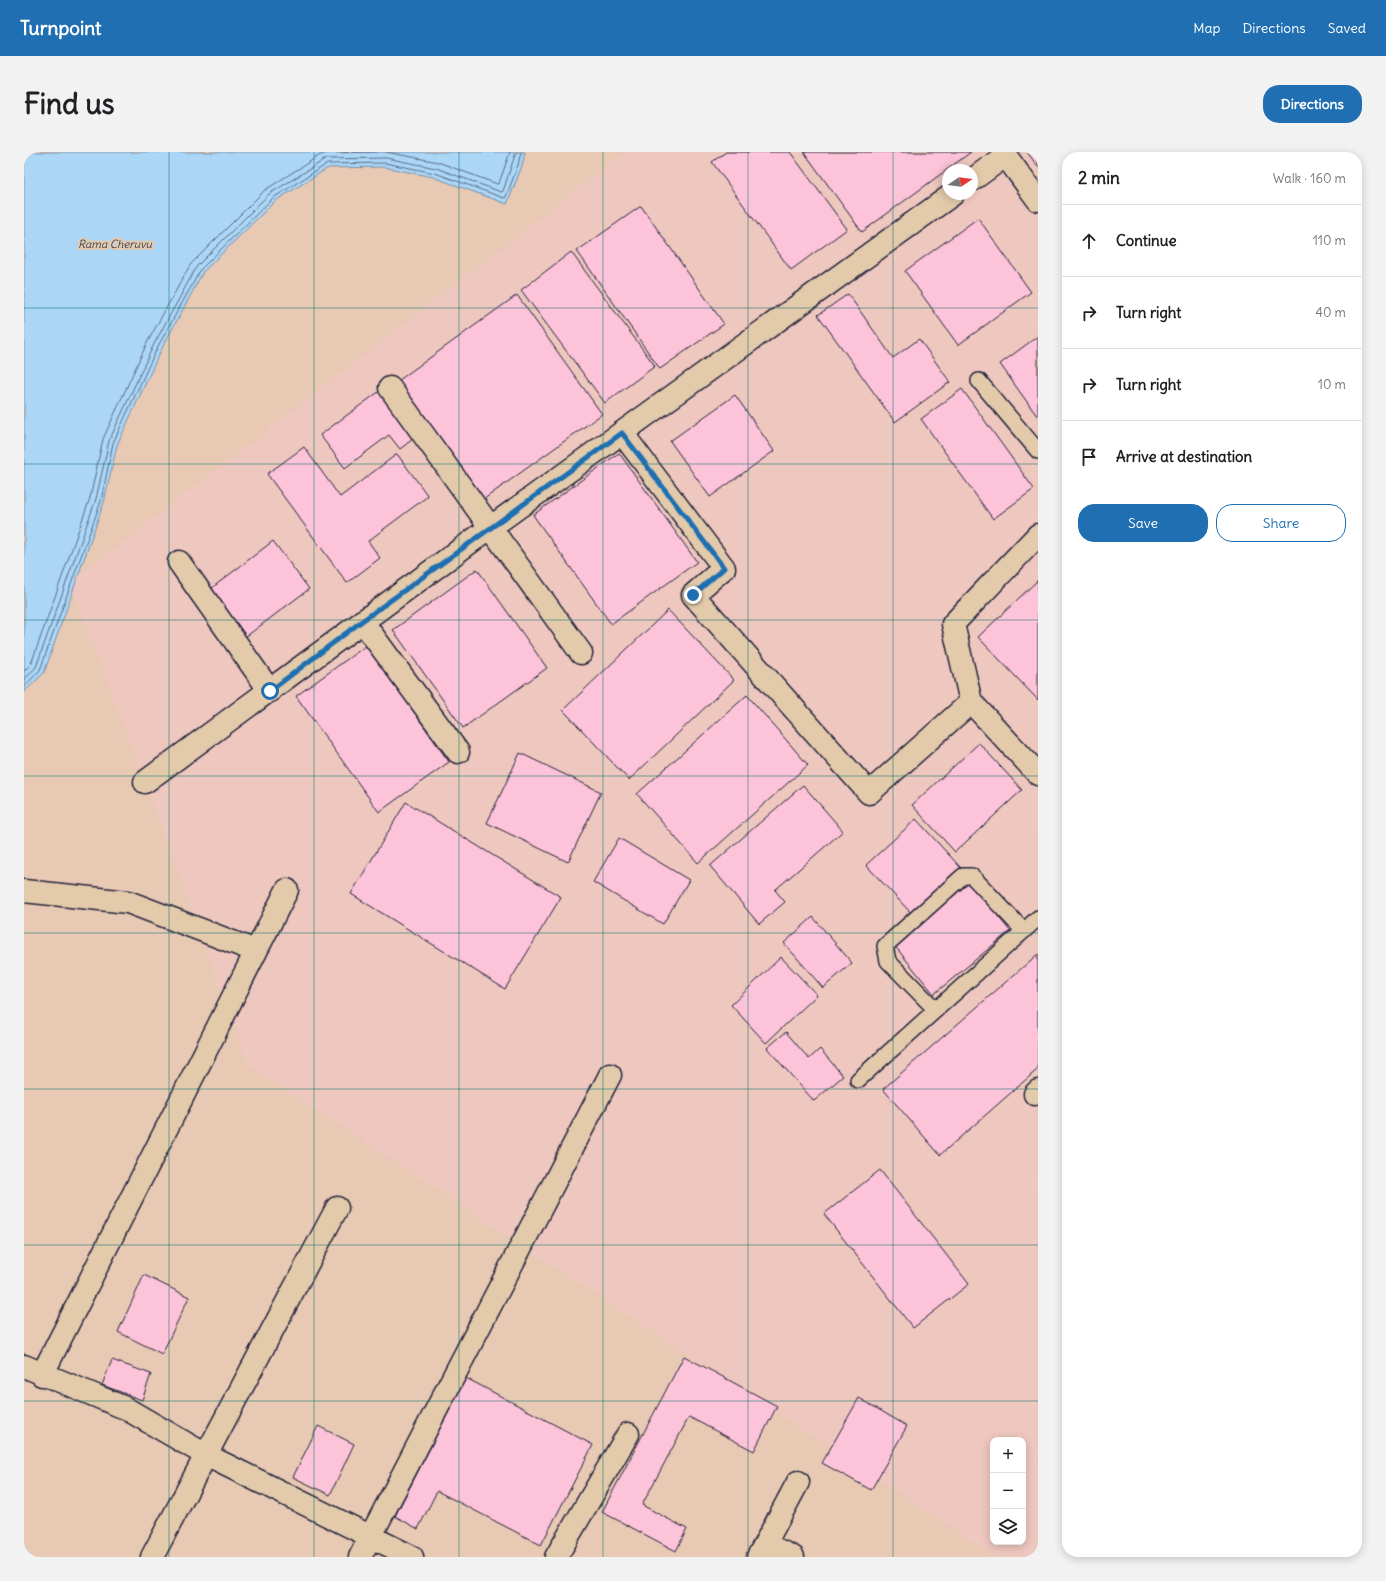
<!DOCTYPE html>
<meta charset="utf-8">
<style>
body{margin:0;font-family:Delius,sans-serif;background:#f2f2f2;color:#202124}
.controls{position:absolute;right:12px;bottom:12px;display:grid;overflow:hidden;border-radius:8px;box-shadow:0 2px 10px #0003}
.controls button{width:36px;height:36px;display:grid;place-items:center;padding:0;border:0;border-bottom:1px solid #e0e0e0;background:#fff;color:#202124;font:20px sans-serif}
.compass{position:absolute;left:918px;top:12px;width:36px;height:36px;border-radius:50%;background:#fff;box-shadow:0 2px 10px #0003;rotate:77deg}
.stop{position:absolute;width:12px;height:12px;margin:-9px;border:3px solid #1f6fb2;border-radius:50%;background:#fff}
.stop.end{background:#1f6fb2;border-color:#fff;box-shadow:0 1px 4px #0008}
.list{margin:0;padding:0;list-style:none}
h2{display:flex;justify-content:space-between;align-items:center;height:52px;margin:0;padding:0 16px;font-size:17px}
h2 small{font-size:13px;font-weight:400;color:#757577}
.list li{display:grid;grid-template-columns:26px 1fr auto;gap:12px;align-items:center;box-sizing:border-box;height:72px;padding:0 16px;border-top:1px solid #e0e0e0}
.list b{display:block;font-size:15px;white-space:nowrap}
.list em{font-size:13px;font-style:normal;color:#757577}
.actions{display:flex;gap:8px;padding:12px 16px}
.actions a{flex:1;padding:9px 0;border:1px solid #1f6fb2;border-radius:16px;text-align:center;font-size:14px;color:#1f6fb2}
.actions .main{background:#1f6fb2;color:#fff}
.icon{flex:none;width:22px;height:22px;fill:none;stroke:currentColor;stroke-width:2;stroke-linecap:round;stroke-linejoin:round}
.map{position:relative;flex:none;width:1014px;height:1405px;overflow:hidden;border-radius:16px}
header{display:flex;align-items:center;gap:24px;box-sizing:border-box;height:56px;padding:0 20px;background:#1f6fb2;color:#fff}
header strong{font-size:19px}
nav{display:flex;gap:22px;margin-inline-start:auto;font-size:14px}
.intro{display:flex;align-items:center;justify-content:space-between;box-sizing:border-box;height:96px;padding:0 24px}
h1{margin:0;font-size:28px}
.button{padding:10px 18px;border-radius:16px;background:#1f6fb2;color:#fff;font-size:14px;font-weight:700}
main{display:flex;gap:24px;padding:0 24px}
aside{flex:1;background:#fff;border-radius:16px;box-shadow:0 2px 10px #0003}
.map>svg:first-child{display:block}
.built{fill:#eec7bf;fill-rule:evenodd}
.water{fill:#abd6f6;stroke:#748eab}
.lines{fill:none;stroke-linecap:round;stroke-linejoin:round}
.shore{stroke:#596a86;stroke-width:1}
.building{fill:#fcc3d9;stroke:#22223b}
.service-casing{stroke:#22223b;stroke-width:18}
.minor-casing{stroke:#22223b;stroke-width:25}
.service{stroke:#e3caab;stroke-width:15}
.minor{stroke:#e3caab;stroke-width:22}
.route{stroke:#1f6fb2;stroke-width:5}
.grid{fill:none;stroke:#0f766e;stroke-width:1;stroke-opacity:0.55}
.labels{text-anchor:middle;stroke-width:4;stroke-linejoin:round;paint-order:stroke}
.water-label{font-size:11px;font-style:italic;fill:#373d57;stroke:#e3caab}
</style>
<header>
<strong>Turnpoint</strong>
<nav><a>Map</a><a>Directions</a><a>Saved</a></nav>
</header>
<div class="intro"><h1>Find us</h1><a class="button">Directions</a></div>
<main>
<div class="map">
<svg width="1014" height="1405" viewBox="0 0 1014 1405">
<rect width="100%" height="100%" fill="#e8c9b4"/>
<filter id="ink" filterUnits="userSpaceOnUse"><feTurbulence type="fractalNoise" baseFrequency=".025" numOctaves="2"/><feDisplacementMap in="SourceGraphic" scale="8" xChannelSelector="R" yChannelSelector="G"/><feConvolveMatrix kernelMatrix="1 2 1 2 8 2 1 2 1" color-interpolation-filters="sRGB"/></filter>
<g filter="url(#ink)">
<path class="built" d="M601,0H1014V1405H972L225,914L46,431ZM924,18H948V42H924ZM969,1288H999V1390H969Z"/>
<path class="water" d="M0,0H501L498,14L483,52L409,25L360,15L304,16L251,49L179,120L137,198L93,293L80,350L20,521L0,540Z"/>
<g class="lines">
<path class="shore" d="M362,0L414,10L473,32L475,31L486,0
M0,519L7,512L66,346L79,287L123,191L166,113L241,38L296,3L304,1L353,0
M0,528L12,515L72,347L85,289L129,194L173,114L245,42L302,7L362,6L412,16L477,40L479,39L492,0
M0,535L16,518L77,349L89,291L133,196L177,117L249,46L303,12L361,11L411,21L480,46L482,45L494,13L497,0"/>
</g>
<path class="building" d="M702,0H766L823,77L767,118L688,10Z
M780,0H947L838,80Z
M1003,0H1014V15Z
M617,54L700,172L636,217L553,99Z
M954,66L1007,140L934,193L881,119Z
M547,100L631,214L581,251L497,138Z
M824,142L869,206L895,187L926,230L871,270L794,163Z
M493,143L578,262L456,350L371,231Z
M1014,184V263L1013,264L976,212Z
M360,236L394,283L376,297L365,283L321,316L296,283Z
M938,237L1010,337L969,367L897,267Z
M711,243L750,299L686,345L646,289Z
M280,295L316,345L373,302L404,344L344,389L356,406L323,431L243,322Z
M595,301L673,410L587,472L509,363Z
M249,389L285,437L220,486L184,439Z
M453,417L523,516L439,576L369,478Z
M1014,428V548L954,485Z
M644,458L710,528L605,628L539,558Z
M343,493L425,610L355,660L272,544Z
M723,543L784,613L674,711L613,642Z
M955,591L998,638L931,700L888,653Z
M496,601L577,640L544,710L463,671Z
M779,633L819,679L751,738L761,750L735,772L686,714Z
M382,650L537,745L481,837L327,742Z
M892,667L937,716L888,762L842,713Z
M595,686L665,728L639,772L569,730Z
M946,730L986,779L910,842L870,793Z
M789,765L828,811L799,836L760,791Z
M1014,802V917L916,1003L859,937Z
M757,805L793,843L742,891L707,853Z
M762,880L785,907L796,897L819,924L790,949L743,896Z
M856,1018L945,1132L889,1176L800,1062Z
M120,1123L165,1145L138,1202L94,1180Z
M660,1204L753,1254L730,1299L665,1265L618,1353L663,1377L652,1399L578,1360Z
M88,1208L127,1222L118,1248L78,1233Z
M442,1226L569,1293L517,1393L413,1339L394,1377L371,1364Z
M835,1246L883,1274L847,1338L798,1311Z
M294,1274L330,1292L306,1343L269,1325Z"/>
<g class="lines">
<g class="service-casing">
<path id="service" d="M955,229L1014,299
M912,858L864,809L861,794L939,724H948L1000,779
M834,928L1014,766"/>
</g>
<g class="minor-casing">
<path id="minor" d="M979,0L1014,48
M948,28L981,4
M366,236L557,501
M598,281L700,416L669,443L845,641L947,550
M1014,383L929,472L947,550L1014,622
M155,410L246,539
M338,469L434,600
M121,630L467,375L929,42
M0,739L104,750L232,799
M1011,942L1014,939
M0,1214L101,1256L182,1303L388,1405
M18,1223L263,738
M741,1392L769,1405
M128,1405L313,1056
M336,1405L586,923
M532,1405L604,1282
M734,1405L774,1330"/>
</g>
<use href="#service" class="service"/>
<use href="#minor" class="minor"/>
</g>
</g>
<g class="lines" filter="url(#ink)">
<path class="route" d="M246,539L338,469L598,281L700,416L669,443"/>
</g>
<path class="grid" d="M145,0V1405M290,0V1405M435,0V1405M579,0V1405M724,0V1405M869,0V1405M0,156H1014M0,312H1014M0,468H1014M0,624H1014M0,781H1014M0,937H1014M0,1093H1014M0,1249H1014"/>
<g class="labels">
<g class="water-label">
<text x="91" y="96">Rama Cheruvu</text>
</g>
</g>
</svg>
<div class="controls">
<button>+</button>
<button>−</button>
<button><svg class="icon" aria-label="layers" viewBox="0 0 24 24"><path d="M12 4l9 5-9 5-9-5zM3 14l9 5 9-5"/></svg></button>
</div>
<svg class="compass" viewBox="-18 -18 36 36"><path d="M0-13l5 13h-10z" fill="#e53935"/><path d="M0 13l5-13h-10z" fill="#757577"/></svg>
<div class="stop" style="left:246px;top:539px"></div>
<div class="stop end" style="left:669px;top:443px"></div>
</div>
<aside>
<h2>2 min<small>Walk · 160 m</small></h2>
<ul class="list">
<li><svg class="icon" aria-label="ahead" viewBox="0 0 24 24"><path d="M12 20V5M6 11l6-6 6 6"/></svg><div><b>Continue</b></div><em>110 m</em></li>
<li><svg class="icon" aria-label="right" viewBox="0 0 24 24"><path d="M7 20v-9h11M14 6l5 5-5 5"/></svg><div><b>Turn right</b></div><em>40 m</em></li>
<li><svg class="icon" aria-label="right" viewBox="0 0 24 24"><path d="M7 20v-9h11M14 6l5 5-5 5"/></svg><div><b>Turn right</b></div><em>10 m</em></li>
<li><svg class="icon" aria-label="arrive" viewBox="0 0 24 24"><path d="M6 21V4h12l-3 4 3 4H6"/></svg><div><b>Arrive at destination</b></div></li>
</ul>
<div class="actions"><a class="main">Save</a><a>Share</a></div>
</aside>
</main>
